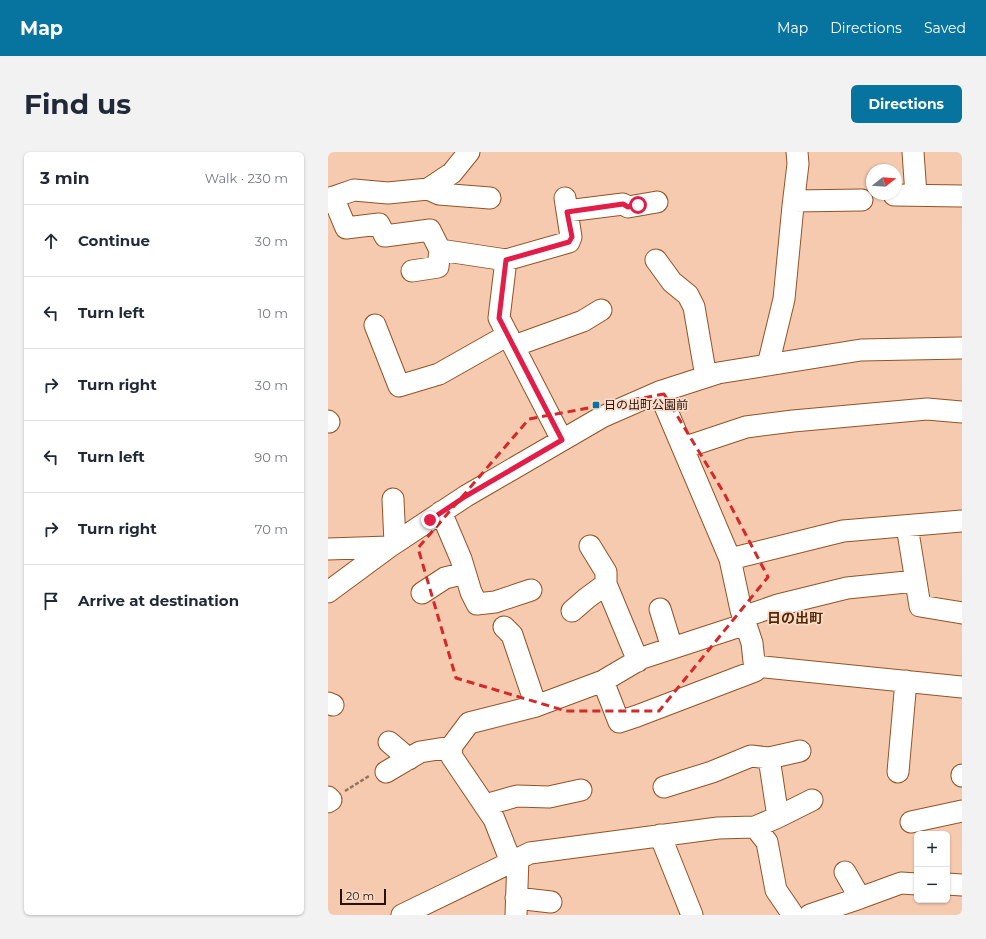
<!DOCTYPE html>
<meta charset="utf-8">
<style>
body{margin:0;font-family:Montserrat,"Noto Sans JP",sans-serif;background:#f2f2f3;color:#1f2937}
.controls{position:absolute;right:12px;bottom:12px;display:grid;overflow:hidden;border-radius:6px;box-shadow:0 1px 3px #0004}
.controls button{width:36px;height:36px;display:grid;place-items:center;padding:0;border:0;border-bottom:1px solid #e0e1e3;background:#fff;color:#1f2937;font:20px sans-serif}
.compass{position:absolute;left:538px;top:12px;width:36px;height:36px;border-radius:50%;background:#fff;box-shadow:0 1px 3px #0004;rotate:73deg}
.scale{position:absolute;left:12px;bottom:10px;width:46px;box-sizing:border-box;padding-left:4px;border:2px solid #280f00;border-top:0;font-size:11px;line-height:14px;white-space:nowrap;color:#280f00;-webkit-text-stroke:3px #f8dbc9;paint-order:stroke}
.stop{position:absolute;width:12px;height:12px;margin:-9px;border:3px solid #e11d48;border-radius:50%;background:#fff}
.stop.end{background:#e11d48;border-color:#fff;box-shadow:0 1px 4px #0008}
.list{margin:0;padding:0;list-style:none}
h2{display:flex;justify-content:space-between;align-items:center;height:52px;margin:0;padding:0 16px;font-size:17px}
h2 small{font-size:13px;font-weight:400;color:#747a83}
.list li{display:grid;grid-template-columns:26px 1fr auto;gap:12px;align-items:center;box-sizing:border-box;height:72px;padding:0 16px;border-top:1px solid #e0e1e3}
.list b{display:block;font-size:15px;white-space:nowrap}
.list em{font-size:13px;font-style:normal;color:#747a83}
.icon{flex:none;width:22px;height:22px;fill:none;stroke:currentColor;stroke-width:2;stroke-linecap:round;stroke-linejoin:round}
.map{position:relative;flex:none;width:634px;height:763px;overflow:hidden;border-radius:6px}
header{display:flex;align-items:center;gap:24px;box-sizing:border-box;height:56px;padding:0 20px;background:#07749f;color:#fff}
header strong{font-size:19px}
nav{display:flex;gap:22px;margin-inline-start:auto;font-size:14px}
.intro{display:flex;align-items:center;justify-content:space-between;box-sizing:border-box;height:96px;padding:0 24px}
h1{margin:0;font-size:28px}
.button{padding:10px 18px;border-radius:6px;background:#07749f;color:#fff;font-size:14px;font-weight:700}
main{display:flex;gap:24px;padding:0 24px}
aside{flex:1;background:#fff;border-radius:6px;box-shadow:0 1px 3px #0004}
.map>svg:first-child{display:block}
.lines{fill:none;stroke-linecap:round;stroke-linejoin:round}
.minor-casing{stroke:#925327;stroke-width:23}
.path{stroke:#96735e;stroke-width:2.5;stroke-dasharray:4 2;stroke-linecap:butt}
.minor{stroke:#fff;stroke-width:21}
.route{stroke:#e11d48;stroke-width:5}
.marked{fill:none;stroke:#d62828;stroke-width:3;stroke-dasharray:8 5;stroke-linejoin:round}
.poi-dot{fill:#07749f;stroke:#f8dbc9;stroke-width:1.5}
.labels{text-anchor:middle;stroke-width:3.5;stroke-linejoin:round;paint-order:stroke}
.poi-label{font-size:12px;fill:#280f00;stroke:#f8dbc9;text-anchor:start}
.quarter-label{font-size:14px;font-weight:bold;fill:#562904;stroke:#f8dbc9}
</style>
<header>
<strong>Map</strong>
<nav><a>Map</a><a>Directions</a><a>Saved</a></nav>
</header>
<div class="intro"><h1>Find us</h1><a class="button">Directions</a></div>
<main>
<aside>
<h2>3 min<small>Walk · 230 m</small></h2>
<ul class="list">
<li><svg class="icon" aria-label="ahead" viewBox="0 0 24 24"><path d="M12 20V5M6 11l6-6 6 6"/></svg><div><b>Continue</b></div><em>30 m</em></li>
<li><svg class="icon" aria-label="left" viewBox="0 0 24 24"><path d="M17 20v-9H6M10 6l-5 5 5 5"/></svg><div><b>Turn left</b></div><em>10 m</em></li>
<li><svg class="icon" aria-label="right" viewBox="0 0 24 24"><path d="M7 20v-9h11M14 6l5 5-5 5"/></svg><div><b>Turn right</b></div><em>30 m</em></li>
<li><svg class="icon" aria-label="left" viewBox="0 0 24 24"><path d="M17 20v-9H6M10 6l-5 5 5 5"/></svg><div><b>Turn left</b></div><em>90 m</em></li>
<li><svg class="icon" aria-label="right" viewBox="0 0 24 24"><path d="M7 20v-9h11M14 6l5 5-5 5"/></svg><div><b>Turn right</b></div><em>70 m</em></li>
<li><svg class="icon" aria-label="arrive" viewBox="0 0 24 24"><path d="M6 21V4h12l-3 4 3 4H6"/></svg><div><b>Arrive at destination</b></div></li>
</ul>
</aside>
<div class="map">
<svg width="634" height="763" viewBox="0 0 634 763">
<rect width="100%" height="100%" fill="#f5caaf"/>
<g class="lines">
<g class="minor-casing">
<path id="minor" d="M585,0L588,43
M100,37L111,42L162,46
M566,43L634,44
M5,45L18,76L51,72L57,84L102,78L112,98L178,108L171,166L234,288
M0,47L26,38L60,41L100,37L124,21L141,0
M466,49L534,48
M239,59L295,52L300,55L329,50
M178,108L241,90L243,85L237,46
M328,108L344,130L360,143L366,155L378,225
M84,119L110,115L112,98
M47,173L71,234L111,222L180,183
M186,194L255,169L273,158
M440,213L456,147L465,54L470,12L469,0
M0,269L1,270
M355,296L418,275L465,269L599,257L634,260
M65,347L67,391
M113,360L133,407L143,440L149,452L167,450L203,438
M579,374L592,454L634,461
M262,394L278,420V432L310,509
M0,397L61,395
M402,407L515,379L634,369
M0,440L61,395L138,344L274,265L331,240L390,221L533,198L634,196
M94,441L117,426L137,421
M332,457L344,496
M244,459L259,446L278,432
M415,465L450,453L519,436L588,429
M176,475L184,483L208,554
M427,514L634,535
M275,529L291,570L309,564L427,519L424,491L413,458L402,407L331,240
M0,551L5,553
M61,590L81,607
M58,620L92,600L123,595
M570,620L578,529
M634,623V624
M336,635L384,620L423,604L441,606
M0,645L3,648L0,650
M157,653L189,644L221,645L253,638
M450,665L484,648
M583,670L634,659
M427,675L450,665L441,606L472,599
M332,683L364,763
M183,710L166,667L124,605L123,595L141,571L208,554L275,529L314,506L418,472
M517,720L532,746
M619,732L634,733
M188,746L223,750
M74,763L202,701L390,676L427,675L439,690L448,738L465,763
M188,763L190,706
M482,763L532,746L573,731L589,732"/>
</g>
<path class="path" d="M17,639L41,624"/>
<use href="#minor" class="minor"/>
</g>
<g class="lines">
<path class="route" d="M102,368L138,344L234,288L171,166L178,108L241,90L244,85L239,60L295,52L300,55L310,53"/>
</g>
<path class="marked" d="M336,242L396,341L440,425L331,559H238L128,526L90,396L201,267Z"/>
<rect class="poi-dot" x="264" y="249" width="8" height="8" rx="2"/>
<g class="labels">
<g class="poi-label">
<text x="276" y="257">日の出町公園前</text>
</g>
<g class="quarter-label">
<text x="467" y="471">日の出町</text>
</g>
</g>
</svg>
<div class="controls">
<button>+</button>
<button>−</button>
</div>
<svg class="compass" viewBox="-18 -18 36 36"><path d="M0-13l5 13h-10z" fill="#e53935"/><path d="M0 13l5-13h-10z" fill="#747a83"/></svg>
<div class="scale">20 m</div>
<div class="stop" style="left:310px;top:53px"></div>
<div class="stop end" style="left:102px;top:368px"></div>
</div>
</main>
